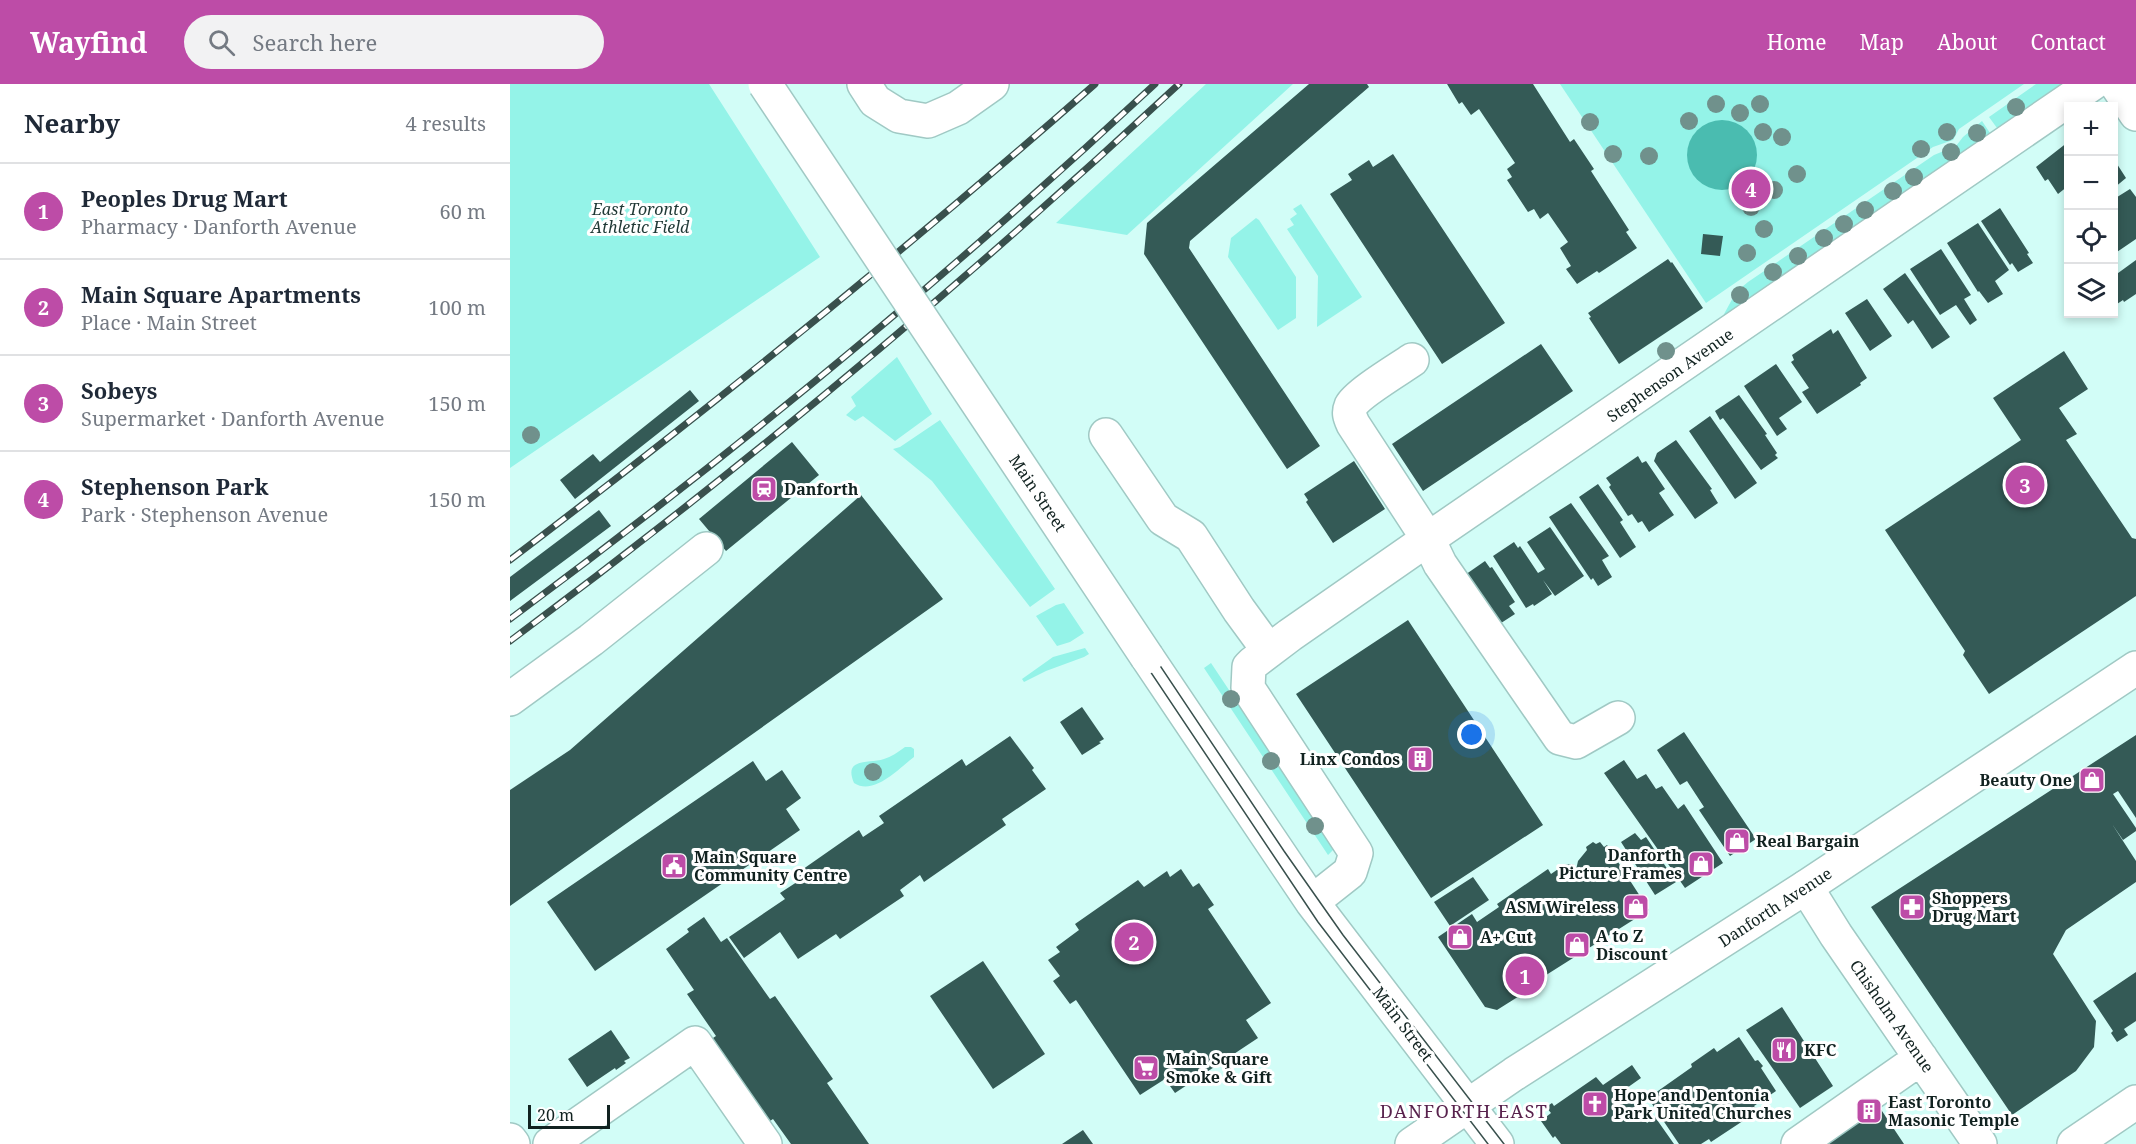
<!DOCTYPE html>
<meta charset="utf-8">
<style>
body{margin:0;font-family:"Noto Serif",serif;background:#f2f2f3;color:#1f2937}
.controls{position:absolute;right:18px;top:18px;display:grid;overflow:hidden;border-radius:0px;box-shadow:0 3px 9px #0003}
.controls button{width:54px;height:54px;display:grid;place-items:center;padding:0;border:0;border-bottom:2px solid #e0e1e3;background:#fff;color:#1f2937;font:30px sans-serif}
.scale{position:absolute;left:18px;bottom:15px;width:82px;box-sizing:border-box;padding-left:6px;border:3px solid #112220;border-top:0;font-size:16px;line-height:21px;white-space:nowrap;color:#112220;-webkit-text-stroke:4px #fff;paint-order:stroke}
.you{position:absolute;left:962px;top:651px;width:21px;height:21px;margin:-15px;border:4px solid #fff;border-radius:50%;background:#1a73e8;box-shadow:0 0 0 9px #1a73e833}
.badge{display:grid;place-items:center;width:39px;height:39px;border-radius:50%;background:#bd4ca7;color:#fff;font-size:20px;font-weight:700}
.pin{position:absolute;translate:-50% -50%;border:3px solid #fff;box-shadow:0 2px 6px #0006}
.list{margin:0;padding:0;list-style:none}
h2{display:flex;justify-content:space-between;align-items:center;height:78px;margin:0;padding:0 24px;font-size:26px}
h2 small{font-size:20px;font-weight:400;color:#747a83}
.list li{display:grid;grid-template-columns:39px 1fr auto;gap:18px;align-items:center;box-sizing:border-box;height:96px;padding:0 24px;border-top:2px solid #e0e1e3}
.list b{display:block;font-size:22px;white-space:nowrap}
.list p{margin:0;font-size:20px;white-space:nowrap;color:#747a83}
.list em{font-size:20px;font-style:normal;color:#747a83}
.icon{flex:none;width:33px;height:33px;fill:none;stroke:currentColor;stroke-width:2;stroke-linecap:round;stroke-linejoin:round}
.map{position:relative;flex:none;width:1626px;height:1060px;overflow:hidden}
header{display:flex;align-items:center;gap:36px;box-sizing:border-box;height:84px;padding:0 30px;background:#bd4ca7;color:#fff}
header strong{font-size:28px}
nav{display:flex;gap:33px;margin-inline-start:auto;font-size:21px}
.search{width:420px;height:54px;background:#f2f2f3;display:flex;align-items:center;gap:15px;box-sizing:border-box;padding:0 21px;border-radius:33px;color:#747a83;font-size:22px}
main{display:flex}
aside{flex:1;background:#fff}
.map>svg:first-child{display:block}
.green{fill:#94f3e8}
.water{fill:#4abcb0}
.building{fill:#345a56}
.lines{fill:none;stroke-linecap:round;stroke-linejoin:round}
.minor-casing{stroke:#a0c9c4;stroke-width:36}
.major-casing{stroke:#a0c9c4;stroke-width:36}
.minor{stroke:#fff;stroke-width:33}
.major{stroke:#fff;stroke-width:33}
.tram{stroke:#39504d;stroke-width:1.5}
.rail-casing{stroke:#39504d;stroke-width:7}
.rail{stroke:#fff;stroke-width:4.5;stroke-dasharray:14;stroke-linecap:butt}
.minor-bridge-casing{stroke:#a0c9c4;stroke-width:36;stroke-linecap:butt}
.minor-bridge{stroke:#fff;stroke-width:33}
.tree{fill:#70918c}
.labels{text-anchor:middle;stroke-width:6;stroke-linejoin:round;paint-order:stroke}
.park-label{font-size:16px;font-style:italic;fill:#1f3835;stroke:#fff}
.street-label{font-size:16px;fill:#112220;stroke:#fff}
.poi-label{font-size:16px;font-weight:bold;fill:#112220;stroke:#fff;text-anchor:start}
.neighbourhood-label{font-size:18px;letter-spacing:1.5px;fill:#58224d;stroke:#fff}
</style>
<header>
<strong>Wayfind</strong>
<div class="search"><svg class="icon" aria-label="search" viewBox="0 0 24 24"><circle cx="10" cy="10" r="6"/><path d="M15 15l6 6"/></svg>Search here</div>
<nav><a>Home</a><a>Map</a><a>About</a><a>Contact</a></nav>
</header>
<main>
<aside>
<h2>Nearby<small>4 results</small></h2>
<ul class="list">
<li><span class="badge">1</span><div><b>Peoples Drug Mart</b><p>Pharmacy · Danforth Avenue</p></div><em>60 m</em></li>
<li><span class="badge">2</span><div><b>Main Square Apartments</b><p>Place · Main Street</p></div><em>100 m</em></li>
<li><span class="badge">3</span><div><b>Sobeys</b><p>Supermarket · Danforth Avenue</p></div><em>150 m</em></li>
<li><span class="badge">4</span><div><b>Stephenson Park</b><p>Park · Stephenson Avenue</p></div><em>150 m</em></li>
</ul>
</aside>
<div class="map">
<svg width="1626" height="1060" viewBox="0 0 1626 1060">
<rect width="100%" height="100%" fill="#d2fdf7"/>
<path class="green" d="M0,0H199L310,173L0,384Z
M696,0H783L617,151L546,139Z
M1050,0H1514L1449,45L1443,56L1423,63L1196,219Z
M1526,0H1551L1487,44L1479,33Z
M1472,37L1480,49L1213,232L1226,208L1238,198L1424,71L1446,62L1453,53Z
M791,120L852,213L807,243L808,192L777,145L784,141L780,135L787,130L783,125Z
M746,134L749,136L786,193V234L768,246L718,173L721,154Z
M387,273L422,330L385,357L353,332L345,337L336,331L346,322L341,313Z
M430,336L545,505L520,523L422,397L383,365L390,363Z
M554,519L574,549L560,558L547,562L526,532L546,521Z
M575,564L579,570L574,573L536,587L514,598L512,595L543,573Z
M701,579L823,762V766L818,771L694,584Z
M395,663H401L404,665V673C388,685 364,712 344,699C333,673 359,680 374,675C381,673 388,668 395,663Z"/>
<path class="water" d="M1177 71a35 35 0 1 1 70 0a35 35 0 1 1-70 0Z"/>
<path class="building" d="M799,0H857L859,3L680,157L679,164L810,362L777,385L634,170L637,139Z
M937,0H1023L1060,58L1064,55L1084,85L1081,87L1119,146L1116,148L1127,164L1089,189L1087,187L1067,200L1056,185L1061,182L1050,164L1058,158L1038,129L1030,135L1024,125L1018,128L997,96L1002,93L997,85L1005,79L969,25L961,31L952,18L949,20Z
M1558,58V102L1548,110L1538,95L1535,97L1526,83Z
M883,70L995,239L932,280L820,110L842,96L838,90L859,76L863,83Z
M1607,80L1616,94L1604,104V82Z
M1620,105L1626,113V155L1604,170V115Z
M1490,124L1519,169L1517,170L1523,179L1508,188L1502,179L1500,181L1471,137Z
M1468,139L1499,186L1485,197L1493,210L1478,219L1469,207L1468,208L1437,159Z
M1193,150L1213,152L1210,172L1191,170Z
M1431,165L1461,211L1454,215L1467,236L1460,241L1446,221L1430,231L1400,185Z
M1158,175L1161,179L1162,178L1193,224L1109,280L1079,234L1081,233L1078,229Z
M1626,176V210L1614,218L1613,216L1604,222V192Z
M1395,189L1440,253L1422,265L1403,236L1398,240L1373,205Z
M1357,215L1382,252L1360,267L1335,229Z
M1321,245L1323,250L1328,246L1357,294L1350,299L1351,301L1307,330L1292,308L1299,304L1281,278L1284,276L1282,271Z
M1031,260L1063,307L913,407L882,360Z
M1554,267L1578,305L1549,324L1567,350L1556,356L1622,454L1626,455V512L1479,610L1453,571L1455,567L1375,446L1511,356L1483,314Z
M1266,280L1292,318L1269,334L1277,345L1267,352L1234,302Z
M180,306L189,317L65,415L50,396L83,370L90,378Z
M1229,311L1257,350L1255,351L1267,369L1265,371L1268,374L1251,386L1213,334L1210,336L1205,327Z
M1200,332L1247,399L1225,415L1179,347Z
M1166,356L1202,405L1200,406L1208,419L1185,435L1144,377L1147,369Z
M282,358L309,391L216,467L189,435Z
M1128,372L1132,379L1136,377L1155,405L1149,409L1164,431L1139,448L1132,437L1128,439L1122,430L1118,432L1099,403L1101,401L1096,394Z
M844,377L875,425L823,459L796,418L798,416L794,410Z
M1088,400L1113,436L1110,438L1126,463L1110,474L1069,413Z
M351,411L433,515L0,822V706L60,666Z
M1061,419L1099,472L1092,476L1102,493L1088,502L1083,494L1081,496L1039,433Z
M89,426L101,442L0,517V493Z
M1040,443L1074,492L1045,512L1033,496L1042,510L1024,522L1023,520L1016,524L983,472L1004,458L1008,464L1010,462L1028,489L1035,485L1017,458Z
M975,477L980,484L982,483L1005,518L999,522L1005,530L988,541L952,493Z
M898,536L1033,741L921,814L786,610Z
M572,623L594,655L589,658L591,659L572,671L550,638Z
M1174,648L1246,755L1220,772L1189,726L1194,723L1177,697L1170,701L1147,666Z
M1626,651V734L1608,707L1603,710L1626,744V747L1613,756L1602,740L1626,777V798L1556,846L1543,870L1586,937L1584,963L1566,987L1502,1031L1361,823Z
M500,652L524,684L522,686L536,705L492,735L496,741L414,798L410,791L390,806L394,812L330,855L326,850L288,875L270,848L234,874L219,853L275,815L270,809L290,796L286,790L349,746L353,753L374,739L369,732L452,675L456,682Z
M1114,676L1127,695L1136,690L1146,705L1152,702L1168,725L1174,720L1213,779L1175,804L1094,689Z
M243,677L256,697L272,686L291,714L276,725L290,746L85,887L37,818Z
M1125,749L1131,756L1136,753L1166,798L1145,811L1111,758Z
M1083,758L1086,760L1090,758L1094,763L1097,761L1139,826L1011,907L1014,909L987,926L975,923L928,853L962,830L967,838L989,823L987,820L1038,785L1041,790L1054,781L1063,780L1066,786L1068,777L1077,766L1076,763Z
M671,785L683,803L689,799L704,821L698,825L761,919L736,936L748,954L665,1009L655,995L630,1011L566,916L560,920L543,897L550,892L538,876L550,868L546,863L569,846L565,840L628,796L634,803L657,787L660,793Z
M963,793L979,816L940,842L924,818Z
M194,833L211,858L217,854L260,915L265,912L323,995L317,999L359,1060H281L263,1035L257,1039L200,956L206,952L177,910L184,906L156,865L179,848L177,845Z
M473,877L535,970L483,1005L420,912Z
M1626,888V937L1614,945L1618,951L1607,958L1601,949L1603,947L1583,917Z
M1272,923L1323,1002L1290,1024L1236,946Z
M101,946L120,974L114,977L116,979L106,986L105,984L77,1003L58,975Z
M1229,953L1245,977L1248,976L1253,982L1251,984L1266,1007L1244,1022L1248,1027L1201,1058L1199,1055L1191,1060H1169L1138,1014L1182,983L1181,980L1204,964L1207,968Z
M1122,981L1131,994L1114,1006L1137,1039L1145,1033L1164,1060H1051L1045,1052L1043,1054L1031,1037L1041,1029L1036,1023L1042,1019L1044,1022L1086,993L1093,1001Z
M1364,1015L1394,1060H1314Z
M573,1046L583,1060H552Z"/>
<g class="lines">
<g class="minor-casing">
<path id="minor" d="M354,0L365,17L389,32L418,37L448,24L482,0
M1606,0L1626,30
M902,276C889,285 847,310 841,322C838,329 840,333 843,340L918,455L930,480L1050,654L1066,658L1108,634
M596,351L653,435L681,452L729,526L759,567
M637,573L802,818L987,1060
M0,615L81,556L196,465
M1296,803L1326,851L1470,1060
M802,818L840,788L846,769L738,604L739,583L743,579L780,551L918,455L1582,0
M0,1056L3,1060
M40,1060L185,959L255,1060
M1288,1060L1411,974
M1564,1060L1626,1018"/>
</g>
<g class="major-casing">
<path id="major" d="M902,1060L1004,990L1296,803L1626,584"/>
</g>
<use href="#minor" class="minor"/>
<use href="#major" class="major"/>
<path class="tram" d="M247,0L808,838L978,1060
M261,0L774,767L833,851L994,1060"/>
<g class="rail-casing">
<path id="rail" d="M0,476C200,324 396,166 585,0
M0,535C224,369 441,190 645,0
M0,557C233,384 456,198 669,0"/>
</g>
<use href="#rail" class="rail"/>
<g class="minor-bridge-casing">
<path id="minor-bridge" d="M255,0L637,573"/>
</g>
<use href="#minor-bridge" class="minor-bridge"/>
</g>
<g class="tree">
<circle cx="1206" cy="20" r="9"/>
<circle cx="1250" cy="20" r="9"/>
<circle cx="1506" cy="23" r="9"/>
<circle cx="1230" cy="29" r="9"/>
<circle cx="1179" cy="37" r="9"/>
<circle cx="1080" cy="38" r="9"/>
<circle cx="1253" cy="48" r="9"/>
<circle cx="1437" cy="48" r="9"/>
<circle cx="1467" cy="49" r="9"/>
<circle cx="1272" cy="53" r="9"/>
<circle cx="1411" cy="65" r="9"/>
<circle cx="1441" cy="68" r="9"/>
<circle cx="1103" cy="70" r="9"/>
<circle cx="1139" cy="72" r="9"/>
<circle cx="1287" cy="90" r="9"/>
<circle cx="1404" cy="93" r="9"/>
<circle cx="1264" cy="106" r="9"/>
<circle cx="1383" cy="107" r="9"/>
<circle cx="1241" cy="123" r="9"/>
<circle cx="1355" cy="126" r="9"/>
<circle cx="1334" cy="140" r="9"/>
<circle cx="1254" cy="145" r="9"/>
<circle cx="1314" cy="154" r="9"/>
<circle cx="1237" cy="169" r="9"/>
<circle cx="1288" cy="172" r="9"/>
<circle cx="1263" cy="188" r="9"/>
<circle cx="1230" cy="211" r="9"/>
<circle cx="1156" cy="267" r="9"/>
<circle cx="21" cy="351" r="9"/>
<circle cx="721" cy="615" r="9"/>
<circle cx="761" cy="677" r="9"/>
<circle cx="363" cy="688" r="9"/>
<circle cx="805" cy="742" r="9"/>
</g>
<defs>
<g id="station-square" transform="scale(1.35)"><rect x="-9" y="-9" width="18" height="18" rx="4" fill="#bd4ca7" stroke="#fff"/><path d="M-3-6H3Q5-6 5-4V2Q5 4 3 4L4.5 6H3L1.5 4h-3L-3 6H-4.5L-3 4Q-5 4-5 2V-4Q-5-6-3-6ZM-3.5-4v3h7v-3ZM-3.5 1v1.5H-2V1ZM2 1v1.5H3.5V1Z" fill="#fff"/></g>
<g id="building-square" transform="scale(1.35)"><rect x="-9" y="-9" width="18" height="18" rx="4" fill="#bd4ca7" stroke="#fff"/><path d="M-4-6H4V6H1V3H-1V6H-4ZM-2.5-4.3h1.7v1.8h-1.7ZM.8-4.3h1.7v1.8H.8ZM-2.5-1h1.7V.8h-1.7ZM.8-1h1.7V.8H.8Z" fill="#fff"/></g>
<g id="shop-square" transform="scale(1.35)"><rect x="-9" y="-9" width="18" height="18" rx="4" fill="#bd4ca7" stroke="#fff"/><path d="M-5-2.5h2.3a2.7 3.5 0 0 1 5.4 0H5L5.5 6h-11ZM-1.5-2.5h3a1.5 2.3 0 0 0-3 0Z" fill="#fff"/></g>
<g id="civic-square" transform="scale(1.35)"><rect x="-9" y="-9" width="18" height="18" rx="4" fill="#bd4ca7" stroke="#fff"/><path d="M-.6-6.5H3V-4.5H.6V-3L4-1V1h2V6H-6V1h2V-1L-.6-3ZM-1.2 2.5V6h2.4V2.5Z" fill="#fff"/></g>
<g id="pharmacy-square" transform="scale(1.35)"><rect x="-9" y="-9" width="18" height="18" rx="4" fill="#bd4ca7" stroke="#fff"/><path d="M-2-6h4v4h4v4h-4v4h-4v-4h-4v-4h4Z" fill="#fff"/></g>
<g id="restaurant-square" transform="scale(1.35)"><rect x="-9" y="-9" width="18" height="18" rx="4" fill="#bd4ca7" stroke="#fff"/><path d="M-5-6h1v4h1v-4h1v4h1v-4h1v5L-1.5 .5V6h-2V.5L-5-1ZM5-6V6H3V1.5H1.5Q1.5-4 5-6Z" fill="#fff"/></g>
<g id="supermarket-square" transform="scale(1.35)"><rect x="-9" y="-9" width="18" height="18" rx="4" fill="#bd4ca7" stroke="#fff"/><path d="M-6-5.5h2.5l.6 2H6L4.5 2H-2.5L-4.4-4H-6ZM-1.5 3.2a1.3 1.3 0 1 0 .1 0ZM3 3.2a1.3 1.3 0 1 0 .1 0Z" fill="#fff"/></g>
<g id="church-square" transform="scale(1.35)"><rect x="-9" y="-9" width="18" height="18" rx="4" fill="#bd4ca7" stroke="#fff"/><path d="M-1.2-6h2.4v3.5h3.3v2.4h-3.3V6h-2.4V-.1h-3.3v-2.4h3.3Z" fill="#fff"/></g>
</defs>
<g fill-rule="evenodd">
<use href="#station-square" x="254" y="405"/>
<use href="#building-square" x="910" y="675"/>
<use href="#shop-square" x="1582" y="696"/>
<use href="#shop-square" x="1227" y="757"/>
<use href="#shop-square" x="1191" y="780"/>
<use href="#civic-square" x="164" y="782"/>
<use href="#shop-square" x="1126" y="823"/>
<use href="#pharmacy-square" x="1402" y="823"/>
<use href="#shop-square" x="950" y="853"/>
<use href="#shop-square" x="1067" y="861"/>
<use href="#restaurant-square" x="1274" y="966"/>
<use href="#supermarket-square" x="636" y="984"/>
<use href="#church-square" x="1085" y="1020"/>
<use href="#building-square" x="1359" y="1027"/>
</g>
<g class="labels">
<g class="park-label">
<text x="130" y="131">East Toronto<tspan x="130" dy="18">Athletic Field</tspan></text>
</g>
<g class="street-label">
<text transform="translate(1160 291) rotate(-35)" y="6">Stephenson Avenue</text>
<text transform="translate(528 409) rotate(56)" y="6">Main Street</text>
<text transform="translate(1265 823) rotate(-33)" y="6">Danforth Avenue</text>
<text transform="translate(1382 932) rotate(55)" y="6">Chisholm Avenue</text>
<text transform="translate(893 940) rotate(53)" y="6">Main Street</text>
</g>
<g class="poi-label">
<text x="274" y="411">Danforth</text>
<text x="890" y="681" text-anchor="end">Linx Condos</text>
<text x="1562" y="702" text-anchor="end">Beauty One</text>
<text x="1246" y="763">Real Bargain</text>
<text x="1172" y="777" text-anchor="end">Danforth<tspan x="1172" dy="18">Picture Frames</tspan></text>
<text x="184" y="779">Main Square<tspan x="184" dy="18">Community Centre</tspan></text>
<text x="1422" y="820">Shoppers<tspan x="1422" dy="18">Drug Mart</tspan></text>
<text x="1106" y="829" text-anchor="end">ASM Wireless</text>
<text x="1086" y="858">A to Z<tspan x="1086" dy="18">Discount</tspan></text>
<text x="970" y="859">A+ Cut</text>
<text x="1294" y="972">KFC</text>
<text x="656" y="981">Main Square<tspan x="656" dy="18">Smoke &amp; Gift</tspan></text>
<text x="1104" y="1017">Hope and Dentonia<tspan x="1104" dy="18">Park United Churches</tspan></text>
<text x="1378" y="1024">East Toronto<tspan x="1378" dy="18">Masonic Temple</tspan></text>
</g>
<g class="neighbourhood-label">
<text x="954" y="1034">DANFORTH EAST</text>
</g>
</g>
</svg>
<div class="controls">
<button>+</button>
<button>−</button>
<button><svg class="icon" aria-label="locate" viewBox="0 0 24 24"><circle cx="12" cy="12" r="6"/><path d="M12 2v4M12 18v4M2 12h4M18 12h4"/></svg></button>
<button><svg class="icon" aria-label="layers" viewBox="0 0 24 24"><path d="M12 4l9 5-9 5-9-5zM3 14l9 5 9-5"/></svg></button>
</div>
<div class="scale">20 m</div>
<div class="you"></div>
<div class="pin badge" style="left:1015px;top:892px">1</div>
<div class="pin badge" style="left:624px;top:858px">2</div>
<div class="pin badge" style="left:1515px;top:401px">3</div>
<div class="pin badge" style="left:1241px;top:105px">4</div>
</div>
</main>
